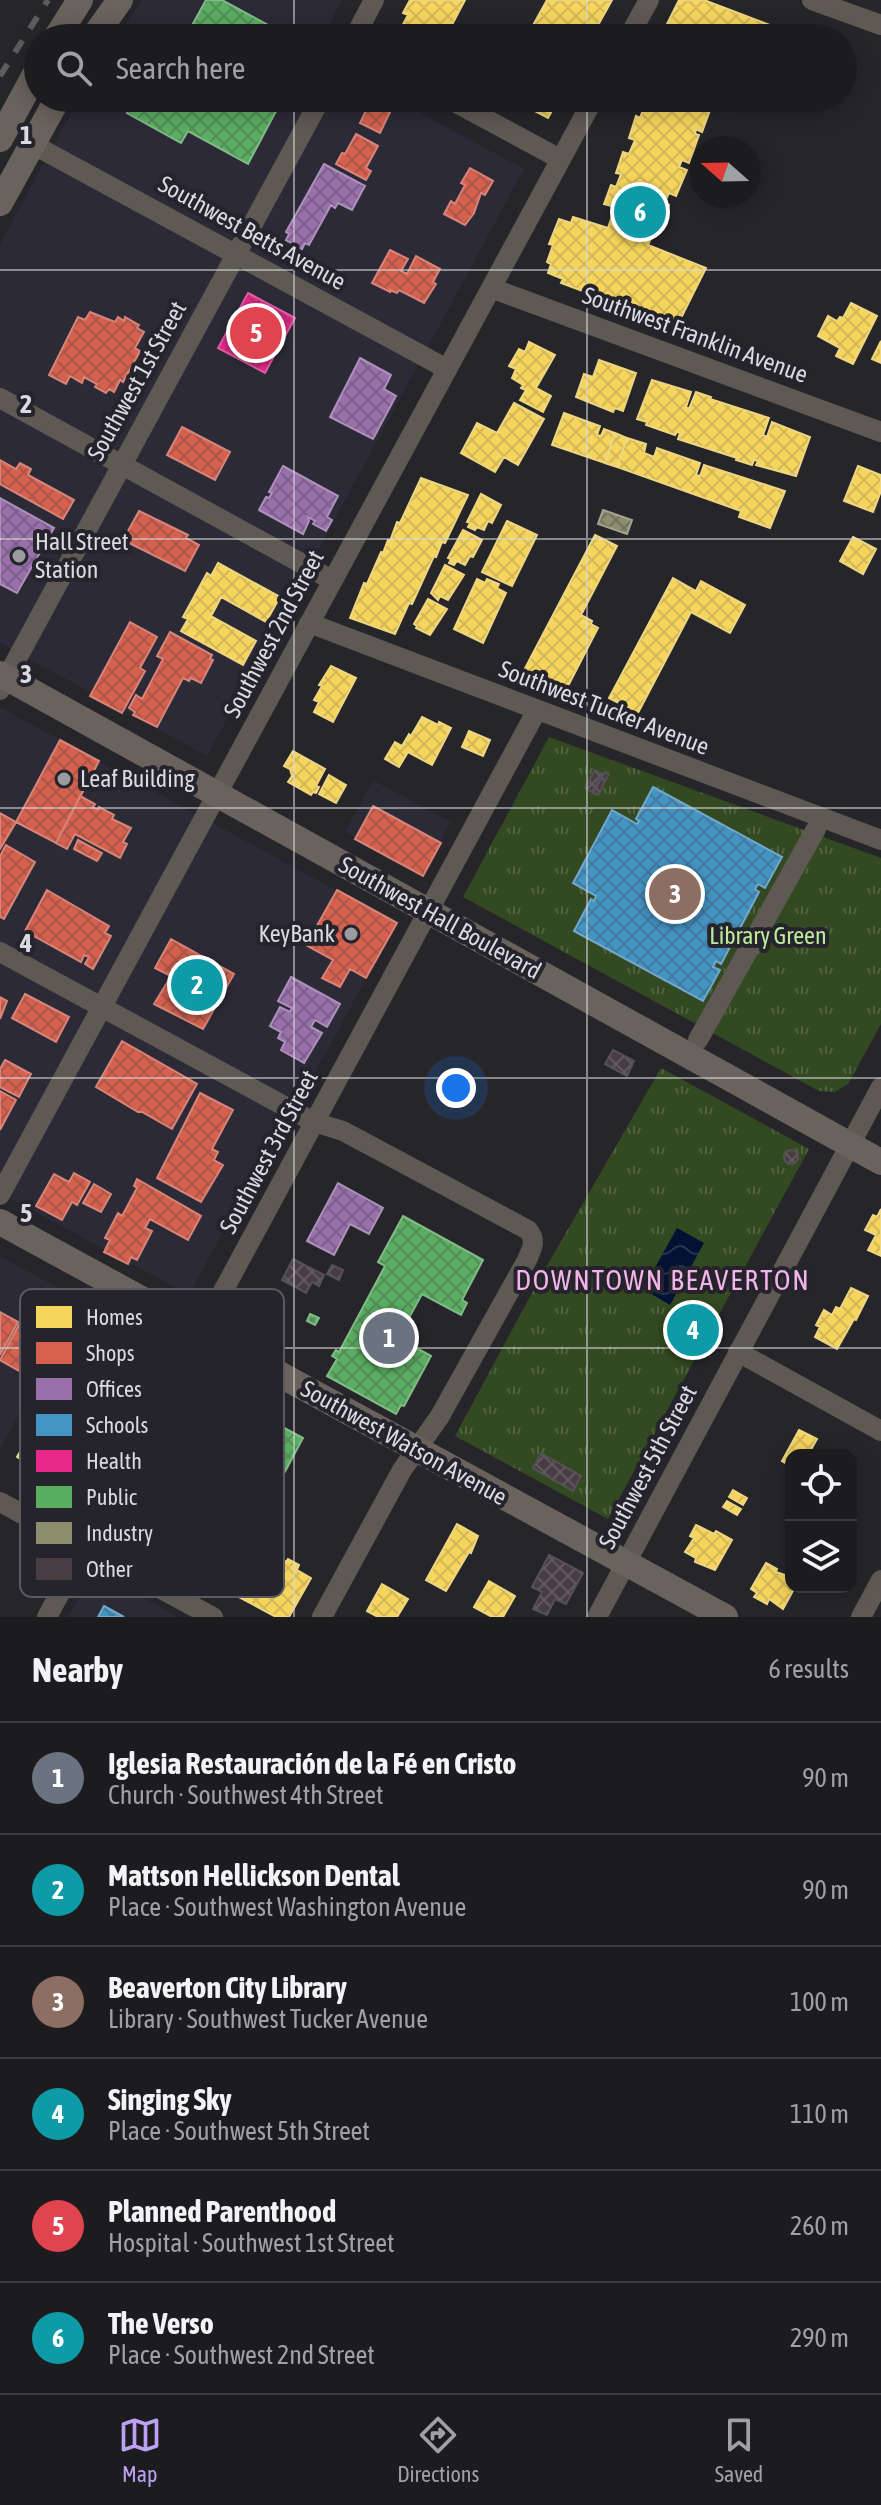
<!DOCTYPE html>
<meta charset="utf-8">
<style>
body{margin:0;font-family:"Asap Condensed",sans-serif;background:#29292c;color:#f1f3f6}
.controls{position:absolute;right:24px;bottom:24px;display:grid;overflow:hidden;border-radius:16px;box-shadow:0 4px 20px #0003}
.controls button{width:72px;height:72px;display:grid;place-items:center;padding:0;border:0;border-bottom:2px solid #3a3a3d;background:#1c1c1f;color:#f1f3f6;font:40px sans-serif}
.compass{position:absolute;left:689px;top:136px;width:72px;height:72px;border-radius:50%;background:#1c1c1f;box-shadow:0 4px 20px #0003;rotate:290deg}
.you{position:absolute;left:456px;top:1088px;width:28px;height:28px;margin:-20px;border:6px solid #fff;border-radius:50%;background:#1a73e8;box-shadow:0 0 0 12px #1a73e833}
.badge{display:grid;place-items:center;width:52px;height:52px;border-radius:50%;background:#bca0f2;color:#fff;font-size:26px;font-weight:700}
.pin{position:absolute;translate:-50% -50%;border:4px solid #fff;box-shadow:0 2px 8px #0006}
.list{margin:0;padding:0;list-style:none}
h2{display:flex;justify-content:space-between;align-items:center;height:104px;margin:0;padding:0 32px;font-size:34px}
h2 small{font-size:26px;font-weight:400;color:#a0a1a4}
.list li{display:grid;grid-template-columns:52px 1fr auto;gap:24px;align-items:center;box-sizing:border-box;height:112px;padding:0 32px;border-top:2px solid #3a3a3d}
.list b{display:block;font-size:30px;white-space:nowrap}
.list p{margin:0;font-size:26px;white-space:nowrap;color:#a0a1a4}
.list em{font-size:26px;font-style:normal;color:#a0a1a4}
.icon{flex:none;width:44px;height:44px;fill:none;stroke:currentColor;stroke-width:2;stroke-linecap:round;stroke-linejoin:round}
.map{position:relative;flex:none;width:881px;height:1617px;overflow:hidden}
.search{position:absolute;background:#1c1c1f;box-shadow:0 4px 20px #0003;left:24px;right:24px;top:24px;height:88px;display:flex;align-items:center;gap:20px;box-sizing:border-box;padding:0 28px;border-radius:44px;color:#a0a1a4;font-size:30px}
.sheet{height:776px;background:#1c1c1f}
nav{display:flex;justify-content:space-around;align-items:center;box-sizing:border-box;height:112px;border-top:2px solid #3a3a3d;background:#1c1c1f;font-size:22px;color:#a0a1a4}
nav a{display:grid;justify-items:center;gap:4px}
nav .on{color:#bca0f2}
.map>svg:first-child{display:block}
.built{fill:#2c2a36}
.grass{fill:url(#grass-tufts)}
.water{fill:url(#water-waves)}
.homes{fill:url(#homes-cross-hatch);stroke:#eed683;stroke-width:2}
.shops{fill:url(#shops-cross-hatch);stroke:#d88579;stroke-width:2}
.offices{fill:url(#offices-cross-hatch);stroke:#ad90bb;stroke-width:2}
.schools{fill:url(#schools-cross-hatch);stroke:#71a8cb;stroke-width:2}
.health{fill:url(#health-cross-hatch);stroke:#e35ea4;stroke-width:2}
.public{fill:url(#public-cross-hatch);stroke:#81bb87;stroke-width:2}
.industry{fill:url(#industry-cross-hatch);stroke:#a4a390;stroke-width:2}
.building{fill:url(#building-cross-hatch);stroke:#545254;stroke-width:2}
.lines{fill:none;stroke-linecap:round;stroke-linejoin:round}
.minor{stroke:#5f5954;stroke-width:20}
.major{stroke:#69625d;stroke-width:26}
.rail{stroke:#605c5b;stroke-width:6;stroke-dasharray:14 14;stroke-linecap:butt}
.grid{fill:none;stroke:#dbdadf;stroke-width:2;stroke-opacity:0.55}
.poi-dot{fill:#9c9b9f;stroke:#25232b;stroke-width:3}
.labels{text-anchor:middle;stroke-width:8;stroke-linejoin:round;paint-order:stroke}
.street-label{font-size:24px;fill:#dbdadf;stroke:#25232b}
.poi-label{font-size:24px;fill:#dbdadf;stroke:#25232b;text-anchor:start}
.park-label{font-size:24px;fill:#bdeb9d;stroke:#25232b}
.quarter-label{font-size:28px;letter-spacing:2px;fill:#f3b4e9;stroke:#25232b}
.key{fill:#25232b;stroke:#5c5a61;stroke-width:2}
.key-label{font-size:22px;fill:#dbdadf}
.grid-label{font-size:26px;text-anchor:middle;font-weight:bold;fill:#dbdadf;stroke:#25232b;stroke-width:8;stroke-linejoin:round;paint-order:stroke}
</style>
<div class="map">
<svg width="881" height="1617" viewBox="0 0 881 1617">
<defs>
<pattern id="grass-tufts" width="24" height="20" patternUnits="userSpaceOnUse" patternTransform="scale(2)"><rect width="24" height="20" fill="#334921"/><path d="M3 7l-1-3M5 7V3M7 7l1-3M15 17l-1-3M17 17v-4M19 17l1-3" fill="none" stroke="#506341"/></pattern>
<pattern id="water-waves" width="16" height="10" patternUnits="userSpaceOnUse" patternTransform="scale(2)"><rect width="16" height="10" fill="#031135"/><path d="M0 5q4-4 8 0t8 0" fill="none" stroke="#273352"/></pattern>
<pattern id="homes-cross-hatch" width="8" height="8" patternUnits="userSpaceOnUse" patternTransform="scale(2)"><rect width="8" height="8" fill="#f6d55c"/><path d="M0 0l8 8M0 8l8-8" fill="none" stroke="#d2b757"/></pattern>
<pattern id="shops-cross-hatch" width="8" height="8" patternUnits="userSpaceOnUse" patternTransform="scale(2)"><rect width="8" height="8" fill="#d6604d"/><path d="M0 0l8 8M0 8l8-8" fill="none" stroke="#aa574a"/></pattern>
<pattern id="offices-cross-hatch" width="8" height="8" patternUnits="userSpaceOnUse" patternTransform="scale(2)"><rect width="8" height="8" fill="#9970ab"/><path d="M0 0l8 8M0 8l8-8" fill="none" stroke="#7b6087"/></pattern>
<pattern id="schools-cross-hatch" width="8" height="8" patternUnits="userSpaceOnUse" patternTransform="scale(2)"><rect width="8" height="8" fill="#4393c3"/><path d="M0 0l8 8M0 8l8-8" fill="none" stroke="#437a9d"/></pattern>
<pattern id="health-cross-hatch" width="8" height="8" patternUnits="userSpaceOnUse" patternTransform="scale(2)"><rect width="8" height="8" fill="#e7298a"/><path d="M0 0l8 8M0 8l8-8" fill="none" stroke="#b63075"/></pattern>
<pattern id="public-cross-hatch" width="8" height="8" patternUnits="userSpaceOnUse" patternTransform="scale(2)"><rect width="8" height="8" fill="#5aae61"/><path d="M0 0l8 8M0 8l8-8" fill="none" stroke="#538d58"/></pattern>
<pattern id="industry-cross-hatch" width="8" height="8" patternUnits="userSpaceOnUse" patternTransform="scale(2)"><rect width="8" height="8" fill="#8c8c6e"/><path d="M0 0l8 8M0 8l8-8" fill="none" stroke="#72725f"/></pattern>
<pattern id="building-cross-hatch" width="8" height="8" patternUnits="userSpaceOnUse" patternTransform="scale(2)"><rect width="8" height="8" fill="#483d43"/><path d="M0 0l8 8M0 8l8-8" fill="none" stroke="#62585e"/></pattern>
</defs>
<rect width="100%" height="100%" fill="#262529"/>
<path class="built" d="M142,0H342L322,38H116Z
M79,98H393L524,169L207,756L0,643V244Z
M0,707L396,923L308,1086L277,1132L189,1295L0,1193Z
M373,780L451,822L422,874L345,832Z
M0,1256L81,1300L0,1449Z
M95,1574L105,1576L178,1617H68L88,1580Z"/>
<path class="grass" d="M549,737L881,858V1024L848,1084L835,1092L819,1091L463,897Z
M661,1068L809,1149L608,1519L455,1436L541,1276Z"/>
<path class="water" d="M677,1228L704,1243L670,1305L643,1289Z"/>
<path class="homes" d="M410,0H465L445,38H408L410,33L401,28L408,15L403,13Z
M547,0H612L591,38H526Z
M679,0H704L804,38H660Z
M510,98H559L548,118Z
M642,98H709L713,102L702,132L696,129L695,134L699,135L689,163L682,160L679,167L687,170L676,196L669,193L664,204L669,205L661,225L657,224L648,245L706,268L679,322L647,310L645,314L610,301L613,297L598,292L596,296L561,283L563,279L548,273L551,264L547,262L553,245L549,244L559,219L571,223L573,217L608,228L615,207L604,204L611,185L616,187L621,174L616,173L623,152L629,154L635,140L629,138L636,116L640,118L644,107L639,106Z
M851,303L877,316L853,364L836,356L840,348L818,336L828,316L837,321L840,317L843,318Z
M881,341V363L872,359Z
M529,342L555,355L536,388L551,396L543,412L520,400L526,390L521,388L523,385L512,378L516,369L509,366L519,349L525,352Z
M599,360L636,373L623,411L615,408L613,412L576,397L584,374L593,377Z
M652,380L691,392L686,407L689,409L696,392L711,397L710,399L769,418L763,435L767,437L772,422L810,437L796,476L756,465L758,461L754,460L752,465L736,460L737,458L678,439L680,433L677,432L675,435L646,425L647,422L637,419Z
M514,403L544,419L518,465L504,457L495,472L461,453L477,423L497,433Z
M564,413L600,426L597,435L601,436L604,429L615,433L605,463L552,445Z
M615,433L627,438L617,467L605,463Z
M627,438L646,444L644,453L654,457L657,448L700,463L696,475L700,476L704,465L785,491L770,528L739,517L741,511L617,467Z
M858,466L881,475V491L873,512L844,501Z
M421,478L468,495L445,543L442,542L436,557L434,556L412,604L409,603L395,634L350,618L364,583L367,584L381,552L383,553L388,540L390,541L397,522L400,523Z
M481,494L501,505L492,523L488,521L484,530L477,527L475,530L468,527L470,523L467,522Z
M507,521L537,535L512,586L482,572Z
M463,530L482,540L473,557L470,556L465,565L457,561L454,565L449,563L451,559L448,558Z
M595,535L617,546L581,615L592,621L591,624L598,628L567,688L562,686L558,693L522,674Z
M853,537L876,549L863,574L840,561Z
M218,563L280,597L266,622L221,597L216,607L211,616L256,641L243,665L181,631L188,619L183,617L207,573L211,576Z
M445,565L464,575L448,600L440,596L438,600L431,593Z
M673,578L696,591L701,581L745,605L730,633L691,612L638,713L609,698Z
M477,579L485,583L487,579L499,584L497,588L506,593L483,643L454,629Z
M428,599L447,609L430,635L416,628L417,626L414,624Z
M331,666L356,678L333,722L314,712L319,702L314,700L322,686L319,685Z
M422,717L438,725L439,722L451,728L432,765L408,752L399,767L385,759L395,742L402,746L409,734L411,736Z
M469,731L490,740L483,756L462,747Z
M293,751L325,769L316,786L319,787L316,793L313,792L311,795L288,782L292,776L290,769L284,766Z
M329,775L346,785L336,803L319,794Z
M881,1209V1256L868,1250L876,1235L865,1230L873,1215L877,1217Z
M851,1288L868,1296L856,1320L854,1319L837,1349L815,1337L820,1327L816,1325L824,1310L832,1315L836,1307L840,1309Z
M799,1430L817,1439L808,1455H791V1466L782,1461Z
M28,1438L46,1448L35,1468L17,1457Z
M733,1490L747,1498L743,1505L729,1497Z
M727,1501L741,1509L737,1515L723,1507Z
M457,1524L478,1536L471,1553L469,1552L446,1591L426,1580Z
M696,1525L714,1534L716,1531L732,1540L715,1570L695,1562L696,1558L685,1552L694,1538L690,1536Z
M269,1554L286,1562L288,1559L299,1565L297,1570L311,1578L289,1617H276L239,1597L245,1587L250,1590Z
M766,1563L777,1569L776,1572L791,1577V1587H795L783,1609L769,1599L767,1604L754,1597L757,1593L751,1589Z
M489,1581L515,1596L503,1617H492L474,1607Z
M382,1584L408,1599L397,1617H378L367,1611Z"/>
<path class="shops" d="M372,98H378L393,106L380,133L360,123Z
M356,134L378,146L366,168L371,171L366,180L336,164L342,153L345,154Z
M470,168L493,181L485,195L481,193L474,213L465,225L444,214L451,201L455,204L465,185L461,183Z
M390,250L408,259L401,271L407,274L416,256L440,269L433,282L436,284L424,303L399,290L397,293L390,290V292L372,283Z
M90,312L115,322L118,317L124,321L125,317L139,325L137,328L144,332L135,348L140,351L123,382L120,380L114,392L109,389L106,393L95,387L97,384L84,377L82,383L70,376L66,384L49,375L78,317L85,320Z
M182,427L230,452L215,480L167,455Z
M0,460L16,469L20,463L31,469L28,475L74,500L63,519L0,484Z
M139,511L188,535L186,538L199,545L185,571L123,540Z
M130,622L157,637L140,668L145,671L122,713L90,696Z
M170,632L212,655L210,659L213,660L201,683L191,678L189,681L183,678L157,727L133,715L135,712L129,708L136,695L142,699L163,659L157,656Z
M60,740L99,761L56,843L16,822Z
M80,796L95,804L93,807L98,810L99,807L114,815L112,819L131,828L123,842L127,844L120,858L75,834L67,849L56,843Z
M373,806L441,843L423,876L355,839Z
M0,813L16,822L0,849Z
M78,840L102,853L97,861L74,849Z
M6,845L35,862L4,919L0,917V856Z
M47,890L109,926L105,933L111,936L93,969L85,964L89,957L84,955L81,962L25,931Z
M337,890L397,923L366,978L350,969L340,987L322,978L333,960L306,945Z
M171,939L234,974L203,1029L154,1004L171,976L155,968Z
M25,994L69,1017L56,1042L12,1018Z
M0,997L7,1001L0,1019Z
M122,1041L197,1084L172,1129L142,1112H138L96,1087Z
M5,1060L31,1074L19,1097L0,1087V1069Z
M0,1091L16,1100L0,1130Z
M200,1093L233,1110L212,1149L218,1152L214,1160L223,1165L201,1202L157,1178Z
M74,1173L90,1182L77,1205L72,1202L62,1220L36,1206L54,1174L69,1182Z
M137,1179L201,1216L188,1240L150,1219L145,1228L152,1231L137,1260L131,1257L128,1264L104,1252L110,1240L105,1238L118,1213L122,1216L137,1188L134,1186Z
M94,1184L111,1194L101,1212L83,1203Z
M0,1312L18,1322L0,1355Z
M21,1321L57,1341L35,1380L0,1360Z"/>
<path class="offices" d="M324,164L365,186L352,210L338,203L335,208L331,205L309,245L305,243L302,249L286,240L289,234L286,232Z
M360,358L391,375L384,389L396,396L373,439L330,417Z
M283,466L338,496L327,517L332,520L326,531L313,524L315,521L308,517L309,521L303,534L259,510L266,497L269,498L272,493L269,492Z
M0,498L54,528L17,593L0,584Z
M291,977L340,1004L327,1027L315,1020L311,1027L322,1033L304,1063L281,1050L285,1042L278,1038L281,1032L270,1026L280,1007L290,1012L292,1008L278,1001Z
M338,1183L383,1208L369,1234L350,1224L334,1255L307,1241Z"/>
<path class="schools" d="M653,787L782,857L765,888L758,884L755,889L759,892L721,964L716,961L713,967L720,970L703,1001L574,931L591,899L594,901L596,896L573,883L612,810L637,824L639,821L636,819Z
M104,1606L124,1617H98Z"/>
<path class="health" d="M248,293L295,318L265,373L218,348Z"/>
<path class="public" d="M206,0H222L292,38H185Z
M135,98H283L248,164L188,131L181,143L127,113Z
M403,1216L483,1260L462,1300L467,1303L461,1315L422,1294L398,1338L431,1356L404,1406L401,1405L396,1414L327,1376L337,1359L332,1356L336,1350L339,1352L385,1266L378,1262Z
M310,1314L319,1318L315,1325L307,1321Z
M207,1386L232,1399L236,1393L251,1401L247,1408L303,1438L279,1483L255,1470L245,1488L173,1451Z"/>
<path class="industry" d="M603,510L632,520L627,534L598,524Z"/>
<path class="building" d="M595,770L602,774L592,792L585,788Z
M605,772L609,774L598,795L593,793Z
M613,1050L634,1061L627,1076L605,1064Z
M784 1157a7 7 0 1 1 14 0a7 7 0 1 1-14 0Z
M293,1259L324,1275L319,1286L312,1282L306,1293L282,1280Z
M332,1265L343,1270L339,1280L327,1274Z
M541,1453L581,1476L573,1491L533,1468Z
M549,1555L583,1573L566,1604L555,1599L547,1615L533,1609L542,1592L532,1587Z"/>
<g class="lines">
<path class="minor" d="M812,0L881,25
M354,38L374,0
M628,38L649,0
M447,98L560,159
M32,144L447,369
M491,288L881,432
M0,398L332,580
M309,623L881,840
M0,690L321,98
M0,952L314,1122L343,1131L528,1230C537,1241 532,1248 527,1260L440,1416L402,1470L322,1617
M698,1040L816,829
M0,1195L594,98
M738,1352L881,1431
M0,1502L213,1617
M47,1617L537,710
M597,1617L881,1087
M861,1617L881,1580"/>
<path class="major" d="M56,38L80,0
M93,38L120,0
M0,139L38,69
M0,203L58,98
M0,674L881,1162
M0,1222L725,1617"/>
<path class="rail" d="M0,76L48,0"/>
</g>
<path class="grid" d="M294,0V38M587,0V38M294,98V1617M587,98V1617M0,270H881M0,539H881M0,808H881M0,1078H881M0,1348H881"/>
<g class="poi-dot">
<circle cx="19" cy="556" r="8"/>
<circle cx="64" cy="779" r="8"/>
<circle cx="351" cy="934" r="8"/>
</g>
<g class="labels">
<g class="street-label">
<text transform="translate(252 233) rotate(29)" y="8">Southwest Betts Avenue</text>
<text transform="translate(695 335) rotate(20)" y="8">Southwest Franklin Avenue</text>
<text transform="translate(137 381) rotate(-61)" y="8">Southwest 1st Street</text>
<text transform="translate(274 634) rotate(-62)" y="8">Southwest 2nd Street</text>
<text transform="translate(604 708) rotate(21)" y="8">Southwest Tucker Avenue</text>
<text transform="translate(440 918) rotate(29)" y="8">Southwest Hall Boulevard</text>
<text transform="translate(269 1152) rotate(-62)" y="8">Southwest 3rd Street</text>
<text transform="translate(404 1443) rotate(29)" y="8">Southwest Watson Avenue</text>
<text transform="translate(648 1467) rotate(-62)" y="8">Southwest 5th Street</text>
</g>
<g class="poi-label">
<text x="35" y="550">Hall Street<tspan x="35" dy="28">Station</tspan></text>
<text x="80" y="787">Leaf Building</text>
<text x="335" y="942" text-anchor="end">KeyBank</text>
</g>
<g class="park-label">
<text x="768" y="944">Library Green</text>
</g>
<g class="quarter-label">
<text x="663" y="1290">DOWNTOWN BEAVERTON</text>
</g>
</g>
<rect x="20" y="1289" width="264" height="308" rx="12" class="key"/>
<rect x="36" y="1306" width="36" height="22" fill="#f6d55c"/>
<rect x="36" y="1342" width="36" height="22" fill="#d6604d"/>
<rect x="36" y="1378" width="36" height="22" fill="#9970ab"/>
<rect x="36" y="1414" width="36" height="22" fill="#4393c3"/>
<rect x="36" y="1450" width="36" height="22" fill="#e7298a"/>
<rect x="36" y="1486" width="36" height="22" fill="#5aae61"/>
<rect x="36" y="1522" width="36" height="22" fill="#8c8c6e"/>
<rect x="36" y="1558" width="36" height="22" fill="#483d43"/>
<g class="key-label">
<text x="86" y="1325">Homes</text>
<text x="86" y="1361">Shops</text>
<text x="86" y="1397">Offices</text>
<text x="86" y="1433">Schools</text>
<text x="86" y="1469">Health</text>
<text x="86" y="1505">Public</text>
<text x="86" y="1541">Industry</text>
<text x="86" y="1577">Other</text>
</g>
<g class="grid-label">
<text x="26" y="144">1</text>
<text x="26" y="413">2</text>
<text x="26" y="683">3</text>
<text x="26" y="952">4</text>
<text x="26" y="1222">5</text>
</g>
</svg>
<div class="controls">
<button><svg class="icon" aria-label="locate" viewBox="0 0 24 24"><circle cx="12" cy="12" r="6"/><path d="M12 2v4M12 18v4M2 12h4M18 12h4"/></svg></button>
<button><svg class="icon" aria-label="layers" viewBox="0 0 24 24"><path d="M12 4l9 5-9 5-9-5zM3 14l9 5 9-5"/></svg></button>
</div>
<svg class="compass" viewBox="-18 -18 36 36"><path d="M0-13l5 13h-10z" fill="#e53935"/><path d="M0 13l5-13h-10z" fill="#a0a1a4"/></svg>
<div class="you"></div>
<div class="pin badge" style="left:389px;top:1338px;background:#6b7280">1</div>
<div class="pin badge" style="left:197px;top:985px;background:#0f9aa8">2</div>
<div class="pin badge" style="left:675px;top:894px;background:#8d6e63">3</div>
<div class="pin badge" style="left:693px;top:1330px;background:#0f9aa8">4</div>
<div class="pin badge" style="left:256px;top:333px;background:#e0444e">5</div>
<div class="pin badge" style="left:640px;top:212px;background:#0f9aa8">6</div>
<div class="search"><svg class="icon" aria-label="search" viewBox="0 0 24 24"><circle cx="10" cy="10" r="6"/><path d="M15 15l6 6"/></svg>Search here</div>
</div>
<section class="sheet">
<h2>Nearby<small>6 results</small></h2>
<ul class="list">
<li><span class="badge" style="background:#6b7280">1</span><div><b>Iglesia Restauración de la Fé en Cristo</b><p>Church · Southwest 4th Street</p></div><em>90 m</em></li>
<li><span class="badge" style="background:#0f9aa8">2</span><div><b>Mattson Hellickson Dental</b><p>Place · Southwest Washington Avenue</p></div><em>90 m</em></li>
<li><span class="badge" style="background:#8d6e63">3</span><div><b>Beaverton City Library</b><p>Library · Southwest Tucker Avenue</p></div><em>100 m</em></li>
<li><span class="badge" style="background:#0f9aa8">4</span><div><b>Singing Sky</b><p>Place · Southwest 5th Street</p></div><em>110 m</em></li>
<li><span class="badge" style="background:#e0444e">5</span><div><b>Planned Parenthood</b><p>Hospital · Southwest 1st Street</p></div><em>260 m</em></li>
<li><span class="badge" style="background:#0f9aa8">6</span><div><b>The Verso</b><p>Place · Southwest 2nd Street</p></div><em>290 m</em></li>
</ul>
</section>
<nav>
<a class="on"><svg class="icon" aria-label="map" viewBox="0 0 24 24"><path d="M3 6l6-2 6 2 6-2v14l-6 2-6-2-6 2zM9 4v14M15 6v14"/></svg>Map</a>
<a><svg class="icon" aria-label="directions" viewBox="0 0 24 24"><path d="M12 3l9 9-9 9-9-9zM9 14v-3h6M13 9l2 2-2 2"/></svg>Directions</a>
<a><svg class="icon" aria-label="saved" viewBox="0 0 24 24"><path d="M7 4h10v16l-5-4-5 4z"/></svg>Saved</a>
</nav>
